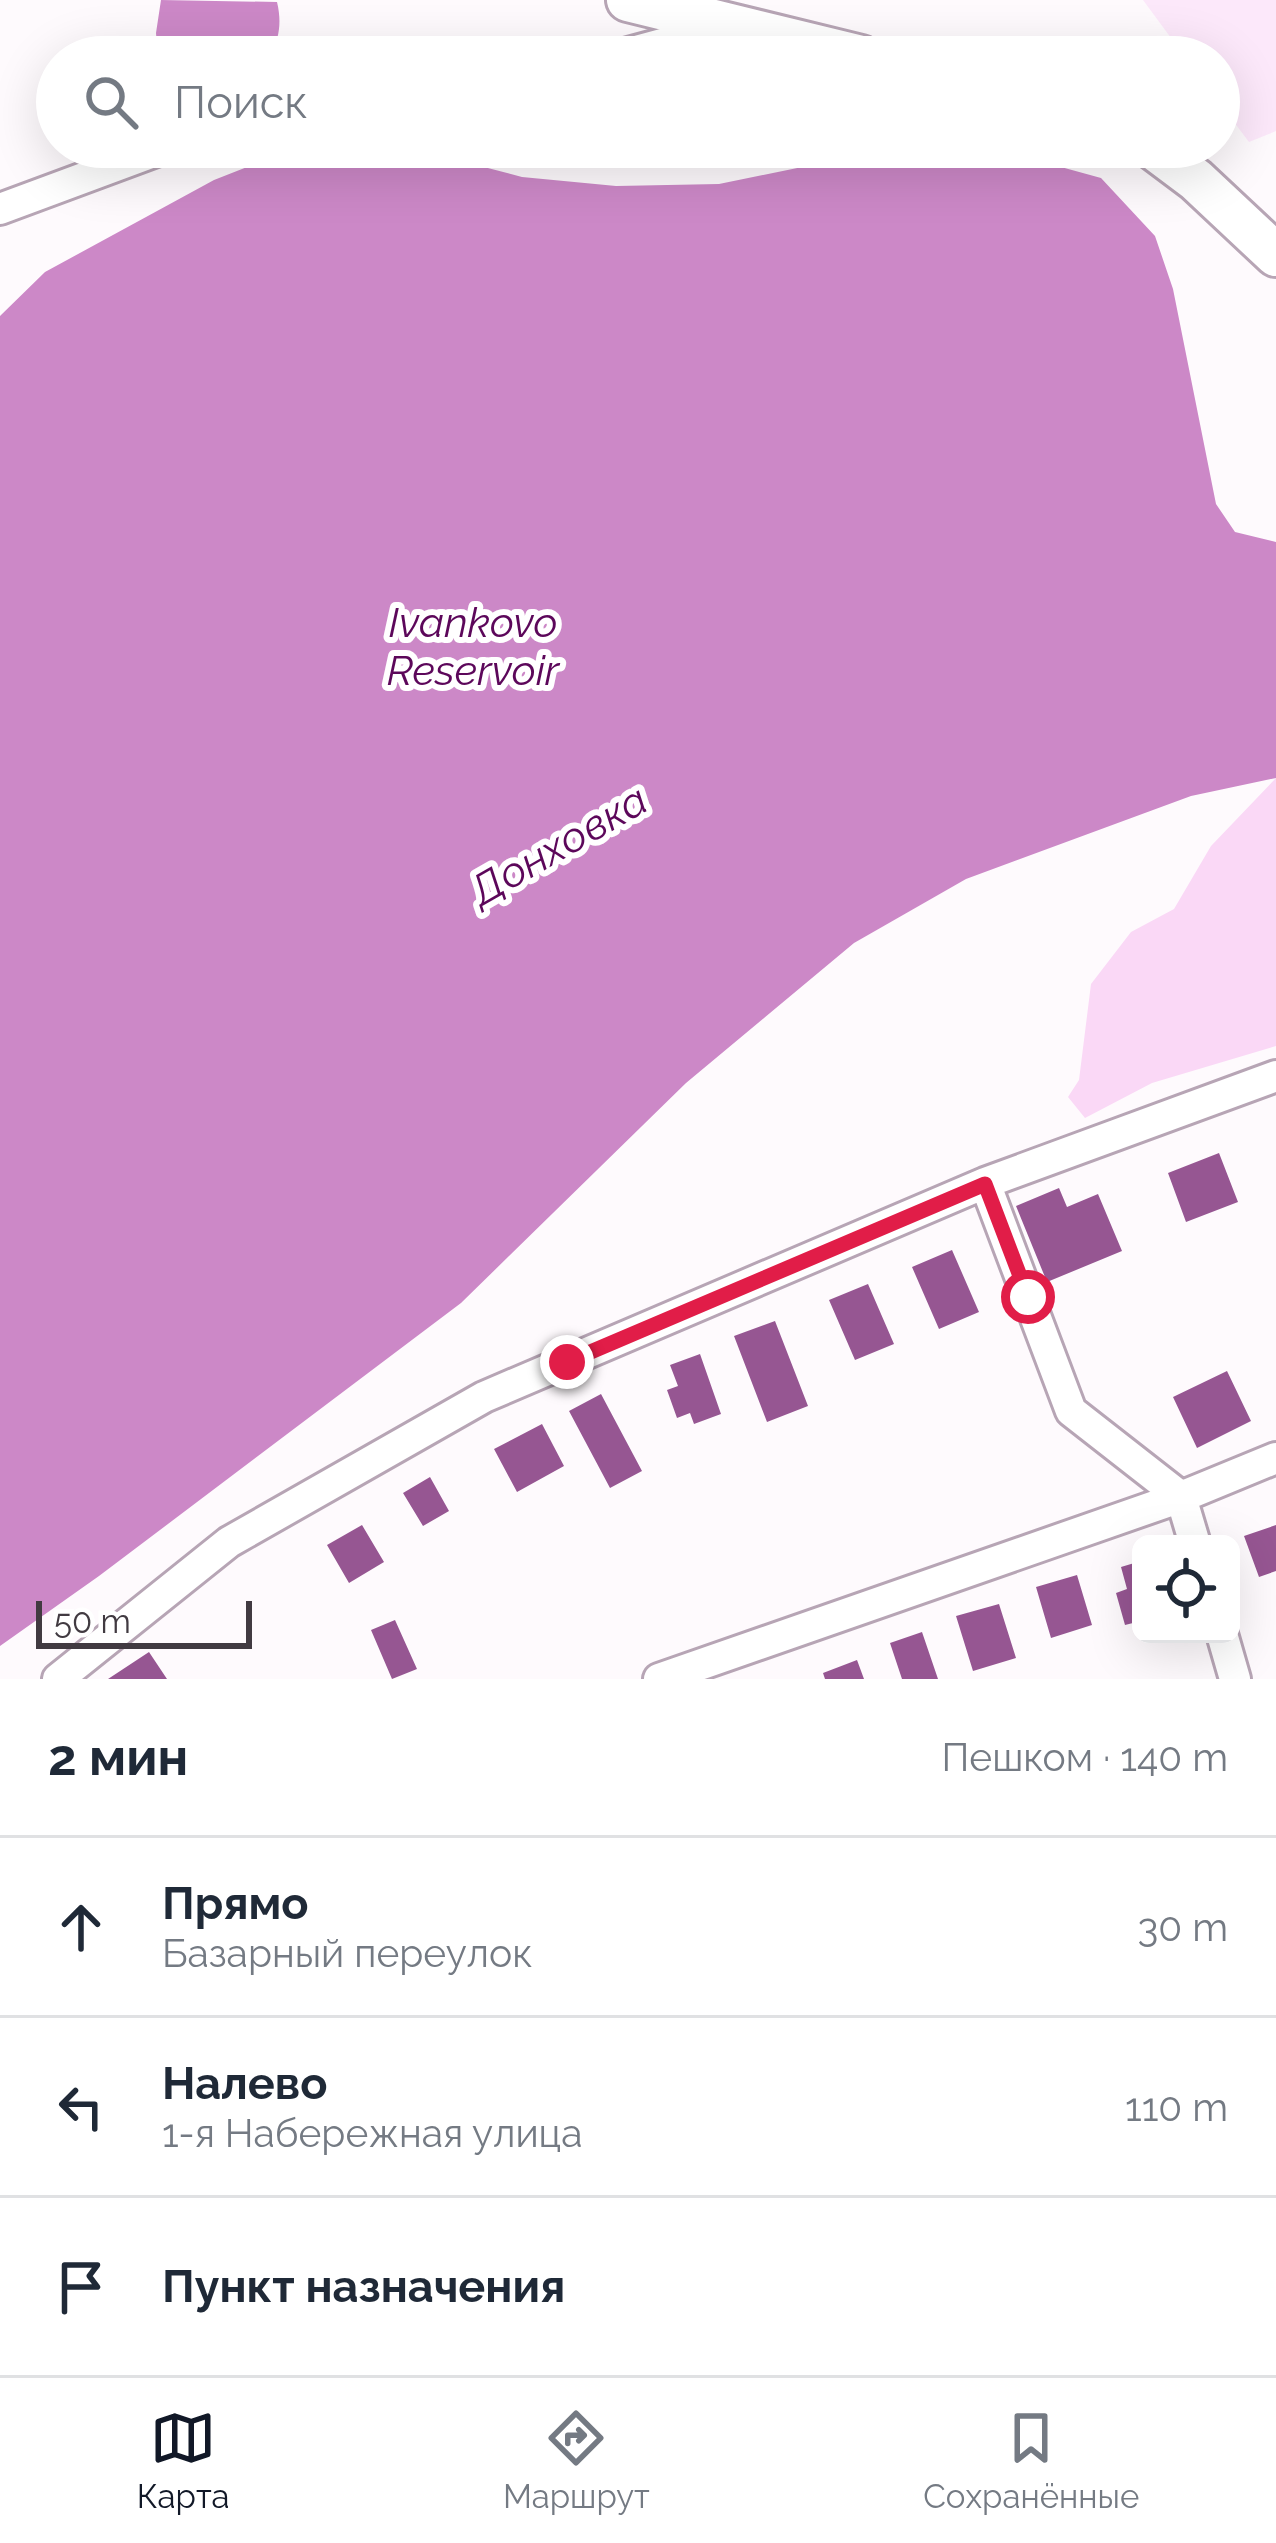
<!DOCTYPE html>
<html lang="ru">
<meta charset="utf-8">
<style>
body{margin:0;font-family:Raleway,sans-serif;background:#f2f2f3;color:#1f2937}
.controls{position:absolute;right:36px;bottom:36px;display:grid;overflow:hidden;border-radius:18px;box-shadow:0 12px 48px #0002}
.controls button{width:108px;height:108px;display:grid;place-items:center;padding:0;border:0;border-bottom:3px solid #e0e1e3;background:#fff;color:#1f2937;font:60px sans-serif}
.scale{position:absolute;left:36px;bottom:30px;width:216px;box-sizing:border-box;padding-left:12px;border:6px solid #413a41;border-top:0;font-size:33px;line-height:42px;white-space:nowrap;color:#413a41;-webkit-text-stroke:9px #fff;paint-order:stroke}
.stop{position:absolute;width:36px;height:36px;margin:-27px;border:9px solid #e11d48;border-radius:50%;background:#fff}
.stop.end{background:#e11d48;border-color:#fff;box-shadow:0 3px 12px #0008}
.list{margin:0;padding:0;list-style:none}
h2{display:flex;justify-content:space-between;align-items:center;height:156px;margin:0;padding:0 48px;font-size:51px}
h2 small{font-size:39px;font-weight:400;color:#747a83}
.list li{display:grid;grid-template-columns:78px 1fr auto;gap:36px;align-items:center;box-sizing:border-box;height:180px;padding:0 48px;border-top:3px solid #e0e1e3}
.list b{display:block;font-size:45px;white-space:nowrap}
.list p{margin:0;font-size:39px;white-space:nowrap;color:#747a83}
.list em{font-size:39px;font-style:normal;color:#747a83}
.icon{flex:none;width:66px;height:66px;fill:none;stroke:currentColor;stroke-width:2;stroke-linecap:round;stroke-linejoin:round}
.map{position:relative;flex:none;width:1276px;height:1679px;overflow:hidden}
.search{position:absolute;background:#fff;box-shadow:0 12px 48px #0002;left:36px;right:36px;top:36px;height:132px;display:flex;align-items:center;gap:30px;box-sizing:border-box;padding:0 42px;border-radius:66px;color:#747a83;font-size:45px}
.sheet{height:696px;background:#fff}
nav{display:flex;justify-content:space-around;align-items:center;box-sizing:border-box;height:168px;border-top:3px solid #e0e1e3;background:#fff;font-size:33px;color:#747a83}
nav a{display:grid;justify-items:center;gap:6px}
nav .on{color:#111827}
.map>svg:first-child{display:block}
.built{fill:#fce8fa}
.green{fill:#fad8f6}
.water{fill:#cc88c7}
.building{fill:#965692}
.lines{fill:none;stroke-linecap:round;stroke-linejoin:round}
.street-casing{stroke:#b7a5b5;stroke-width:36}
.secondary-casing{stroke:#b7a5b5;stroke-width:48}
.street{stroke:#fff;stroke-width:30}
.secondary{stroke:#fff;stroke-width:42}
.route{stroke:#e11d48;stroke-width:15}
.labels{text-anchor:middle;stroke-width:12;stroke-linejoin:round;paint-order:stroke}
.water-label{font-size:42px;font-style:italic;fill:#5c075a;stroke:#fff}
</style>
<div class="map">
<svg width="1276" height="1679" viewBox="0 0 1276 1679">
<rect width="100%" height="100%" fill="#fefafd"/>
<path class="built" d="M1143,0H1276V131L1249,142L1219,102V57H1185Z"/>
<path class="green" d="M1276,778V1046L1152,1083L1085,1118L1068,1097L1079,1080L1091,984L1131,932L1174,909L1211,846Z"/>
<path class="water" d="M161,0L277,2C282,23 279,37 271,57H158L156,33Z
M298,147H385L430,153L522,177L616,186L719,184L880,151L1021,156L1101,178L1155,236L1173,289L1216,504L1235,532L1276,542V778L1191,796L966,879L854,943L686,1083L461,1303L99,1576L0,1646V316L45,272L214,180Z"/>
<path class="building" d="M1219,1153L1238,1202L1186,1222L1168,1173Z
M1059,1188L1067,1207L1098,1194L1122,1251L1047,1282L1016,1206Z
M952,1250L979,1312L939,1329L912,1267Z
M868,1284L894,1344L855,1360L829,1300Z
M775,1321L808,1406L767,1422L734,1336Z
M700,1354L721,1414L694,1424L690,1413L677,1418L667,1390L678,1386L670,1365Z
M1227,1371L1251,1421L1197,1448L1173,1397Z
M601,1394L642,1471L610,1488L569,1411Z
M542,1424L564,1466L517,1492L494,1449Z
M430,1477L449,1511L423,1526L403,1493Z
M362,1525L384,1562L349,1583L327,1545Z
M1276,1525V1571L1259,1577L1244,1536Z
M1141,1561V1621L1125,1625L1116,1593L1127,1589L1121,1567Z
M1077,1575L1092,1625L1051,1638L1036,1587Z
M999,1604L1016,1658L973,1671L956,1616Z
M395,1620L417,1669L392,1679L371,1630Z
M922,1632L938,1679H902L890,1643Z
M149,1652L167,1679H108Z
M857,1660L864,1679H825L823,1673Z"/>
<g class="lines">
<g class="street-casing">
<path id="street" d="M614,57L725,27
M0,209L167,147
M985,1183L1071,1411L1181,1497L1195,1544
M1222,1634L1235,1679
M58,1679L229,1542L484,1397L985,1183L1276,1076
M659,1679L1181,1497L1276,1458"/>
</g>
<g class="secondary-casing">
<path id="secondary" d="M628,0L861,57
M1152,147L1196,180L1276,255"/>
</g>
<use href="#street" class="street"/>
<use href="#secondary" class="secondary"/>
</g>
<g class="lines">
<path class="route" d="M567,1362L985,1184L1028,1297"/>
</g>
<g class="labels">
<g class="water-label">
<text x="473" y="637">Ivankovo<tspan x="473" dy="48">Reservoir</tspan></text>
<text transform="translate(558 845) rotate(-30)" y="15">Донховка</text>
</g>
</g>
</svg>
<div class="controls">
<button><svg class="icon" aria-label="locate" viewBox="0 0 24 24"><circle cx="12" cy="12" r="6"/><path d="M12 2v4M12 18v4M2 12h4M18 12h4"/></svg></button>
</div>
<div class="scale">50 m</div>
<div class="stop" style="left:1028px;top:1297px"></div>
<div class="stop end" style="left:567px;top:1362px"></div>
<div class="search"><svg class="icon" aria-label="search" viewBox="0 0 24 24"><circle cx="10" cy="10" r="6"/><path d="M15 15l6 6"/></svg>Поиск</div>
</div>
<section class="sheet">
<h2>2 мин<small>Пешком · 140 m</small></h2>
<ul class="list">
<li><svg class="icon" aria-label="ahead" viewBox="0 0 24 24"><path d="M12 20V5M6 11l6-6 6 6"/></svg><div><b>Прямо</b><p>Базарный переулок</p></div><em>30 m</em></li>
<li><svg class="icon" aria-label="left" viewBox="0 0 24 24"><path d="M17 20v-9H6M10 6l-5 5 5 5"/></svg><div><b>Налево</b><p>1-я Набережная улица</p></div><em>110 m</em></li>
<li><svg class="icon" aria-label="arrive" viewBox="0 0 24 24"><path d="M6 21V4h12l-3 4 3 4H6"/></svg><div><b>Пункт назначения</b></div></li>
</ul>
</section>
<nav>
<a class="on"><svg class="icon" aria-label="map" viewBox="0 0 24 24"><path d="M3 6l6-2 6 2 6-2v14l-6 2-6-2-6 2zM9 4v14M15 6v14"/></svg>Карта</a>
<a><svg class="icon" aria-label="directions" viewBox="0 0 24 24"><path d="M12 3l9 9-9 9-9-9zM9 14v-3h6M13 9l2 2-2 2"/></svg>Маршрут</a>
<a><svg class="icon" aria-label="saved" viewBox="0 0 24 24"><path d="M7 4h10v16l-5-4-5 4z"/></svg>Сохранённые</a>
</nav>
